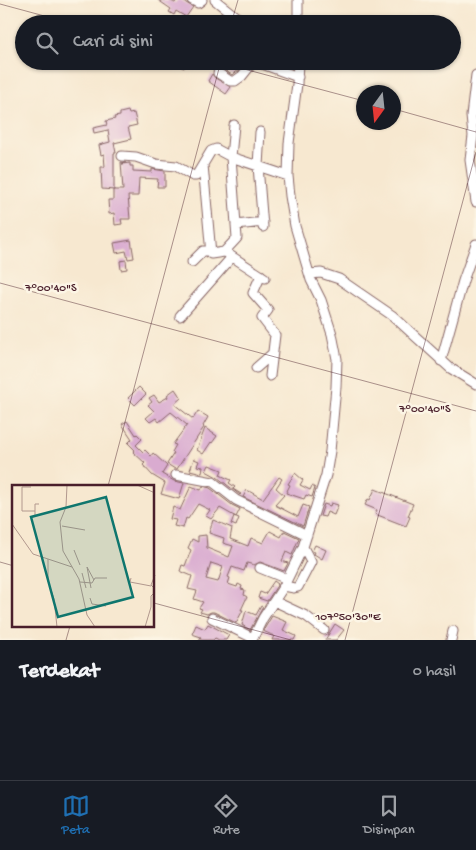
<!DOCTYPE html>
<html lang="id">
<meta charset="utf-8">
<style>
body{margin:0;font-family:"Gochi Hand",sans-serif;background:#20242c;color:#f1f3f6}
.compass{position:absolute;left:356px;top:85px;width:45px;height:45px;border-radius:50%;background:#171b24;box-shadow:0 1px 4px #0004;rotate:195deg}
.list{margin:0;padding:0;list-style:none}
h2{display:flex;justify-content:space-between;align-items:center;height:65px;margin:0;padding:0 20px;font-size:21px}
h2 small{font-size:16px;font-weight:400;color:#9ea1a6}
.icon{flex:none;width:28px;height:28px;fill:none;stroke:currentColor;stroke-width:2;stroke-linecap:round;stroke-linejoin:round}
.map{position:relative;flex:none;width:476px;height:640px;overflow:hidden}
.search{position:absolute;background:#171b24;box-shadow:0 1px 4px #0004;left:15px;right:15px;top:15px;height:55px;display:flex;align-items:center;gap:12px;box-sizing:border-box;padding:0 18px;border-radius:28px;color:#9ea1a6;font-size:19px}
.sheet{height:140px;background:#171b24}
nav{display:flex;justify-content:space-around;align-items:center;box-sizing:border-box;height:70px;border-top:1px solid #363941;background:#171b24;font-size:14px;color:#9ea1a6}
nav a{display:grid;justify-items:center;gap:2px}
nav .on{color:#1f6fb2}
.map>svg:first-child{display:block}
.building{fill:#d9abd0;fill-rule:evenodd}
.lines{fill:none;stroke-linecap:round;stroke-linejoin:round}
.minor-casing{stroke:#876565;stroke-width:11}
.minor{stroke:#fff;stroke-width:9}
.ticks{fill:none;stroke:#4a1f2b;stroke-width:1;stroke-opacity:0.45}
.inset-road{fill:none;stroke:#b2988e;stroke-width:1}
.view{fill:#0f766e;fill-opacity:0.15;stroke:#0f766e;stroke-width:2.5}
.inset-edge{fill:none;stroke:#4a1f2b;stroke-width:2.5}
.ticks-label{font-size:12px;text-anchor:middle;fill:#4a1f2b;stroke:#fcf5e5;stroke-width:5;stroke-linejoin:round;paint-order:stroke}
</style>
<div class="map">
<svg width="476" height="640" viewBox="0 0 476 640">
<rect width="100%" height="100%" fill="#fcf5e5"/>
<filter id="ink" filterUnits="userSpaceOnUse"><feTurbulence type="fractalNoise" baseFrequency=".02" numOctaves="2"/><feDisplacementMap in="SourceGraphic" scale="10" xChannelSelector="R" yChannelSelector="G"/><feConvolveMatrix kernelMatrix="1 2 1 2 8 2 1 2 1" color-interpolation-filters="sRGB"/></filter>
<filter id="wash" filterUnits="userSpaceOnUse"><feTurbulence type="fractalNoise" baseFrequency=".0096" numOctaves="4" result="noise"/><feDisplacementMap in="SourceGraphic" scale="20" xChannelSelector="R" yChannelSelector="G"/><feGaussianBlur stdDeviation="1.12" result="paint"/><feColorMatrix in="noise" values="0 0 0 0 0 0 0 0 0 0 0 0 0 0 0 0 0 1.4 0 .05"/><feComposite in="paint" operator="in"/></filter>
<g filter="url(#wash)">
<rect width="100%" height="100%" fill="#f7e8d0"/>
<g id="blocks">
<path class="building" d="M158,0H169L175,3L177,0H181L193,7L186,17L176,11L174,15L169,12L171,9Z
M168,61H187L184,68Z
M219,61H226L239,70L232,75L221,68H215Z
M212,74L215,78L231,87L226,94L208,81Z
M128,111L129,114L134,113L137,125L128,127L131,139L114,143L116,153H114V190L102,189L101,167H105L104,154L101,155L99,145L110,142L108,130L94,133L93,128L107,125L106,121L115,119L114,117L120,116V113Z
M121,162L126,163L122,164L130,163V166H133V171L152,172V169L165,171V187H157L158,179L139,178L138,196H128L130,219H121L122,224L115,225L114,213L109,214L108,200H113V190H123Z
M131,240L134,258L128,259L126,251L116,253L114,243Z
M126,260L127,269L121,270L120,261Z
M139,387L146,394L135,405L128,398Z
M175,389L181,398L174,404L193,419L198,411L208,417L203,426L204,427L177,469H175L167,464L174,453L172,452L176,445L173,444L187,425L171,412L159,422L156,418L150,422L146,418L154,411L148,405L152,402L149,398L154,395L159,402L168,397L167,395Z
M127,421L136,435L137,434L142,439L136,445L143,452L145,450L151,456L153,453L167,466L162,474L174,481L184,483L179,499L161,494L165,483L152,475L143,465L145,463L133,452L135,450L128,443L132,439L122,424Z
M205,428L217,436L212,443L211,442L203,454L197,450Z
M194,459L199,461L197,466L203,467L202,473L190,470Z
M209,465L222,470L220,475L231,480L229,483L235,487L233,489L241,494L240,495L217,477L206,471Z
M295,473L303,480L300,485L310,490L312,486L315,488L312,497L306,495L304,499L286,493L290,485L288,484Z
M279,477L282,479L276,488L284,495L275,505L298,517L303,505L309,507L303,526L243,497L247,490L263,499Z
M191,486L201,490L203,486L210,488L232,505L240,509L236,517L220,508L211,519L206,516L210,510L198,504L188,519L186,518L183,528L174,526L176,520L170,519L173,507L180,510Z
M375,489L413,504L408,516L410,517L406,526L375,514L377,510L365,505L368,499L370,500Z
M331,503L338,505L334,515L327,512L325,517L320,516L324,504L330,506Z
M234,516L239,518L236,526L231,524Z
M213,520L232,528L230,539L248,546L251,538L263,543L270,531L281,537L284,531L299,538L292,555L286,552L282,561L288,563L284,571L260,562L254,565L247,563L244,571L232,567L228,577L230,578L228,584L237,587L238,584L242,586L241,589L245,590L244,595L247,597L241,610H243L236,623L214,612H211L207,614L200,612L202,609L199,608L203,602L194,599L197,591L188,589L192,576L180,571L182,565L185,566L191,550L188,548L192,539L198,542V536L206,535L207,548L229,557L233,546L223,543L224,538L209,533ZM211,563L223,567L218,582L206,579Z
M315,545L326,550L322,559L314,554L315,552L312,551Z
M274,581L278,584L267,601L258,598L260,592L265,594Z
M261,606L263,607L250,630L242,625L246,611L256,615Z
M272,616L287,622L283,630L296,636L294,640H272L274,636L263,631Z
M208,624L229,635L226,640H219L215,638L213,640H199L201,637L192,634L196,625L205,629Z
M335,624L344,630L336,640H325Z"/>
</g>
</g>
<g filter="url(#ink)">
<use href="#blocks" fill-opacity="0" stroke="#876565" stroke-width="1"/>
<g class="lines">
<g class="minor-casing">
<path id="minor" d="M192,0L198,3L202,0
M215,0L235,16L250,24
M298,0V24
M218,73L230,81H235L242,76L254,61L298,77
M476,75L471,116L473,136L470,160L476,202
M260,132L258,166L263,227
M122,156L136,157L156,164L176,166L193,176H196L211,151L216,149L231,157L288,176
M203,165L211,254L224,252L237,238L231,157L234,125
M236,225L263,222
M228,254L265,278
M192,262L203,251L210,250
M310,274L321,273L339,279L393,316L450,368L476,384
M261,275L253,293L268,310L262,318L275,335L270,376
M180,316L232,257
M441,361L463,281L476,244
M256,368L272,354
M176,475L213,482L236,500L307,535
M260,568L287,579
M284,586L303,547
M274,601L306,616L324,630
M212,618L253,638
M252,640L263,618L284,586L294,588L298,587L311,562L303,547L326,475L330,451L336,387L337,359L332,334L321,300L311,280L295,226L290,196L288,176L289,143L297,84L298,61
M451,640L453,631"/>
</g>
<use href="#minor" class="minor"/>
</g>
</g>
<path class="ticks" d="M0,4L74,24M231,24L238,0M214,61L364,101M394,109L476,132M0,283L476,411M108,486L221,61M0,562L14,566M154,603L291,640M66,640L70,626M345,640L476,152"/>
<g transform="translate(12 485)">
<rect width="142" height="142" fill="#f7e8d0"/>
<path class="inset-road" d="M55,0L54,22L48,37L51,66L67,94L75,130L83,142M125,0L143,8M19,2H10V26H23M23,32V19H27M0,39L21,69L60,82M50,41L73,45M62,65L68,80M36,74V96L42,114L45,142M70,88L74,103M143,90L139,100L143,104M119,93L118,97L139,101M68,97L80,98L83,93H95M79,103L75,82L82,95M78,113L80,119L94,121M133,142L139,122V111L143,107"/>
<path class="view" d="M94,12L121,112L46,132L19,32Z"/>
<rect width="142" height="142" class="inset-edge"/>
</g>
<g class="ticks-label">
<text x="51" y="291">7°00'40"S</text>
<text x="425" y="412">7°00'40"S</text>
<text x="348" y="620">107°50'30"E</text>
</g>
</svg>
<svg class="compass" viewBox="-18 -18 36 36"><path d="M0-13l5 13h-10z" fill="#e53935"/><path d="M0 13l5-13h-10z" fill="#9ea1a6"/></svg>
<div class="search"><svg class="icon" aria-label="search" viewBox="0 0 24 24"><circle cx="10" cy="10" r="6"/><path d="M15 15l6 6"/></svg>Cari di sini</div>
</div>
<section class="sheet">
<h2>Terdekat<small>0 hasil</small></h2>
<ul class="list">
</ul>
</section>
<nav>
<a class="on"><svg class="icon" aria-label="map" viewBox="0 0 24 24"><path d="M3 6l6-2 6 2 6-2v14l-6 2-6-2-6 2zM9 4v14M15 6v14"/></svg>Peta</a>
<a><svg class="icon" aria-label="directions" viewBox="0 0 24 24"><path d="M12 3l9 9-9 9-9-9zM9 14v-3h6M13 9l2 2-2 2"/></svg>Rute</a>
<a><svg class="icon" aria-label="saved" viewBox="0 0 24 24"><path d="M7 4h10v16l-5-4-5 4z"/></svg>Disimpan</a>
</nav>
